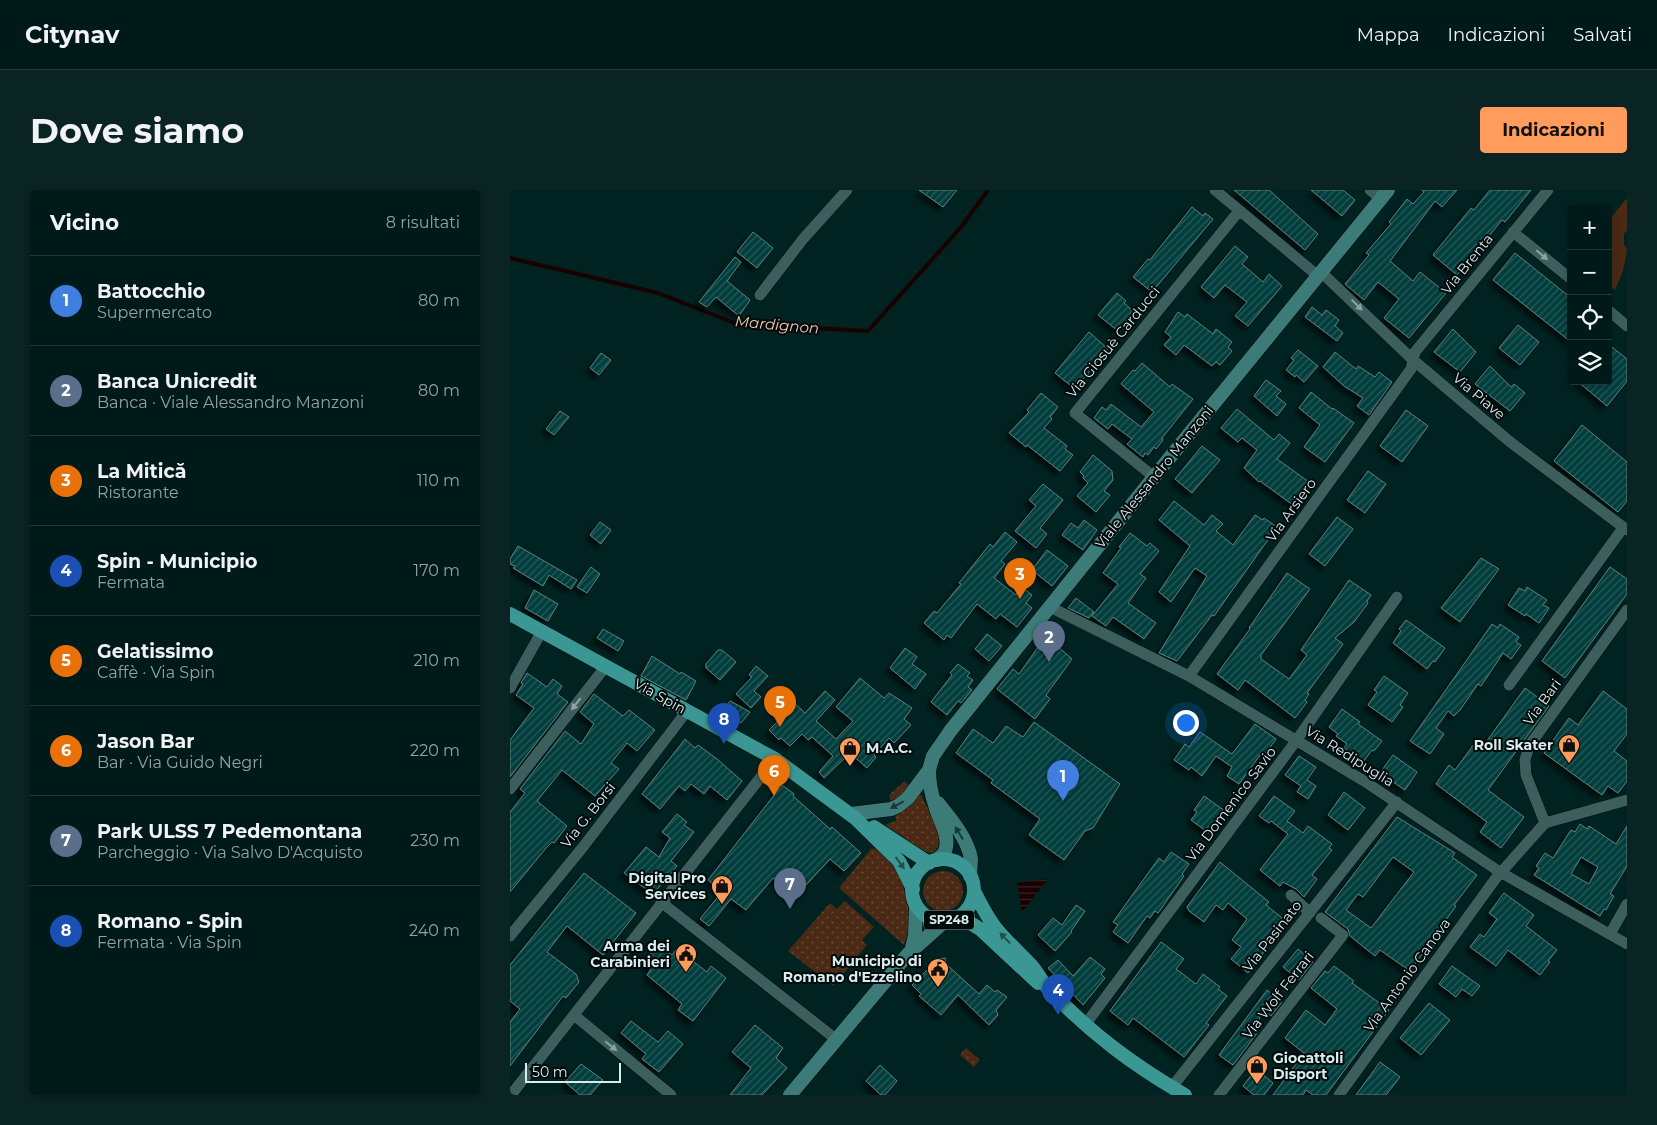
<!DOCTYPE html>
<html lang="it">
<meta charset="utf-8">
<style>
body{margin:0;font-family:Montserrat,sans-serif;background:#0a2323;color:#f1f3f6}
.controls{position:absolute;right:15px;top:15px;display:grid;overflow:hidden;border-radius:5px;box-shadow:0 2px 8px #0003}
.controls button{width:45px;height:45px;display:grid;place-items:center;padding:0;border:0;border-bottom:1px solid #223839;background:#001a1a;color:#f1f3f6;font:25px sans-serif}
.scale{position:absolute;left:15px;bottom:12px;width:96px;box-sizing:border-box;padding-left:5px;border:2px solid #d9eceb;border-top:0;font-size:14px;line-height:18px;white-space:nowrap;color:#d9eceb;-webkit-text-stroke:4px #010a0a;paint-order:stroke}
.you{position:absolute;left:675px;top:532px;width:18px;height:18px;margin:-12px;border:4px solid #fff;border-radius:50%;background:#1a73e8;box-shadow:0 0 0 8px #1a73e833}
.badge{display:grid;place-items:center;width:32px;height:32px;border-radius:50%;background:#ff9b5b;color:#fff;font-size:16px;font-weight:700}
.pin{position:absolute;translate:-50% -41px;filter:drop-shadow(0 1px 2px #0008)}
.pin::after{content:'';position:absolute;top:26px;width:18px;height:15px;background:inherit;clip-path:polygon(0 0,100% 0,50% 100%)}
.list{margin:0;padding:0;list-style:none}
h2{display:flex;justify-content:space-between;align-items:center;height:65px;margin:0;padding:0 20px;font-size:21px}
h2 small{font-size:16px;font-weight:400;color:#95a1a2}
.list li{display:grid;grid-template-columns:32px 1fr auto;gap:15px;align-items:center;box-sizing:border-box;height:90px;padding:0 20px;border-top:1px solid #223839}
.list b{display:block;font-size:19px;white-space:nowrap}
.list p{margin:0;font-size:16px;white-space:nowrap;color:#95a1a2}
.list em{font-size:16px;font-style:normal;color:#95a1a2}
.icon{flex:none;width:28px;height:28px;fill:none;stroke:currentColor;stroke-width:2;stroke-linecap:round;stroke-linejoin:round}
.map{position:relative;flex:none;width:1117px;height:905px;overflow:hidden;border-radius:5px}
header{display:flex;align-items:center;gap:30px;box-sizing:border-box;height:70px;padding:0 25px;background:#001a1a;border-bottom:1px solid #223839}
header strong{font-size:24px}
nav{display:flex;gap:28px;margin-inline-start:auto;font-size:18px}
.intro{display:flex;align-items:center;justify-content:space-between;box-sizing:border-box;height:120px;padding:0 30px}
h1{margin:0;font-size:35px}
.button{padding:12px 22px;border-radius:5px;background:#ff9b5b;color:#111;font-size:18px;font-weight:700}
main{display:flex;gap:30px;padding:0 30px}
aside{flex:1;background:#001a1a;border-radius:5px;box-shadow:0 2px 8px #0003}
.map>svg:first-child{display:block}
.grass{fill:url(#grass-dots)}
.park{fill:#4a2915}
.water{fill:url(#water-rules)}
.lines{fill:none;stroke-linecap:round;stroke-linejoin:round}
.stream{stroke:#180000;stroke-width:4}
.building{fill:url(#building-hatch);stroke:#5d807e;fill-rule:evenodd;filter:url(#shadow)}
.minor-casing{stroke:#000b0b;stroke-width:12}
.secondary-casing{stroke:#000b0b;stroke-width:15}
.primary-casing{stroke:#000b0b;stroke-width:15}
.minor{stroke:#3c5f5d;stroke-width:11}
.secondary{stroke:#3c7b78;stroke-width:14}
.primary{stroke:#3b9793;stroke-width:14}
.oneway{fill:#8aa6a4}
.oneway2{fill:#193736}
.oneway3{fill:#1e504e}
.labels{text-anchor:middle;stroke-width:4;stroke-linejoin:round;paint-order:stroke}
.shield{fill:#010a0a;stroke:#98a8a8;stroke-width:1}
.shield-label{font-size:12px;font-weight:bold;fill:#d9eceb}
.street-label{font-size:14px;fill:#d9eceb;stroke:#010a0a}
.poi-label{font-size:14px;font-weight:bold;fill:#d9eceb;stroke:#010a0a;text-anchor:end}
.water-label{font-size:15px;font-style:italic;fill:#f5cab1;stroke:#010a0a}
</style>
<header>
<strong>Citynav</strong>
<nav><a>Mappa</a><a>Indicazioni</a><a>Salvati</a></nav>
</header>
<div class="intro"><h1>Dove siamo</h1><a class="button">Indicazioni</a></div>
<main>
<aside>
<h2>Vicino<small>8 risultati</small></h2>
<ul class="list">
<li><span class="badge" style="background:#3f7fe0">1</span><div><b>Battocchio</b><p>Supermercato</p></div><em>80 m</em></li>
<li><span class="badge" style="background:#5c6f8a">2</span><div><b>Banca Unicredit</b><p>Banca · Viale Alessandro Manzoni</p></div><em>80 m</em></li>
<li><span class="badge" style="background:#e8710a">3</span><div><b>La Mitică</b><p>Ristorante</p></div><em>110 m</em></li>
<li><span class="badge" style="background:#1a4fb4">4</span><div><b>Spin - Municipio</b><p>Fermata</p></div><em>170 m</em></li>
<li><span class="badge" style="background:#e8710a">5</span><div><b>Gelatissimo</b><p>Caffè · Via Spin</p></div><em>210 m</em></li>
<li><span class="badge" style="background:#e8710a">6</span><div><b>Jason Bar</b><p>Bar · Via Guido Negri</p></div><em>220 m</em></li>
<li><span class="badge" style="background:#5c6f8a">7</span><div><b>Park ULSS 7 Pedemontana</b><p>Parcheggio · Via Salvo D'Acquisto</p></div><em>230 m</em></li>
<li><span class="badge" style="background:#1a4fb4">8</span><div><b>Romano - Spin</b><p>Fermata · Via Spin</p></div><em>240 m</em></li>
</ul>
</aside>
<div class="map">
<svg width="1117" height="905" viewBox="0 0 1117 905">
<defs>
<pattern id="grass-dots" width="8" height="8" patternUnits="userSpaceOnUse" patternTransform="scale(1.25)"><rect width="8" height="8" fill="#4a2915"/><path d="M2 2h.1M6 6h.1" fill="none" stroke="#644837" stroke-width="1.8" stroke-linecap="round"/></pattern>
<pattern id="water-rules" width="6" height="5" patternUnits="userSpaceOnUse" patternTransform="scale(1.25)"><rect width="6" height="5" fill="#180000"/><path d="M0 2.5h6" fill="none" stroke="#392525"/></pattern>
<pattern id="building-hatch" width="6" height="6" patternUnits="userSpaceOnUse" patternTransform="scale(1.25)"><rect width="6" height="6" fill="#023e3d"/><path d="M-1 1l2-2M0 6l6-6M5 7l2-2" fill="none" stroke="#265a59"/></pattern>
<filter id="shadow"><feDropShadow dx="-4.5" dy="4.5" stdDeviation="2.5" flood-color="#0009"/></filter>
</defs>
<rect width="100%" height="100%" fill="#002322"/>
<path class="grass" d="M395,591L399,596L398,600L381,612L379,605Z
M410,602C416,619 439,648 424,662L419,663L412,660L375,635L386,631L385,623Z
M369,658C374,664 381,669 385,676C393,689 402,724 399,740C398,745 395,750 394,755L329,698L361,659Z
M413 701a20 20 0 1 1 40 0a20 20 0 1 1-40 0Z
M335,711L364,737L352,750L357,755L323,796L278,761L320,713L327,719Z
M456,858L470,870L464,877L450,865Z"/>
<path class="park" d="M1117,8V40L1114,44V55L1117,58C1116,73 1112,86 1105,100L1098,94V31Z"/>
<path class="water" d="M538,689L512,722L507,693Z"/>
<g class="lines">
<path class="stream" d="M0,68L148,103L227,134L358,141L452,36L478,0"/>
</g>
<path class="building" d="M409,0H447L433,17Z
M724,0H759L808,44L795,60Z
M801,0H833L845,10L832,26Z
M912,0H947L932,17L925,11L880,71L903,91L910,82L936,103L899,148L874,128L889,109L868,92L854,110L835,94L859,65L856,63L881,34L879,32L897,9L903,14L914,2Z
M980,0H1021L995,32L992,30L947,85L923,65L961,18L964,20Z
M682,17L693,26L695,23L703,29L642,102L623,87L638,69L640,70Z
M243,42L263,58L247,78L227,62Z
M725,56L738,67L732,74L753,92L759,84L772,96L738,136L725,126L737,112L715,95L704,108L691,97Z
M1005,63L1061,108V152L983,90Z
M225,67L231,72L217,91L240,110L229,126L206,107L197,117L189,112Z
M607,103L616,111L614,113L623,121L608,141L588,125Z
M802,117L812,125L816,120L829,130L825,136L833,143L827,151L795,127Z
M668,122L675,127L677,124L703,144L706,139L722,152L718,157L722,161L710,175L706,172L702,176L674,155L666,165L654,155L661,147L655,142Z
M1008,135L1029,152L1010,175L989,158Z
M943,139L966,162L950,182L924,162Z
M579,142L598,159L565,199L545,183Z
M1098,154L1117,169V191L1097,216L1067,191H1098Z
M788,160L808,176L794,192L786,185L785,187L776,180L784,170L781,168Z
M825,162L846,179L848,176L865,187L869,182L882,192L859,225L847,216L853,208L834,196L813,177Z
M91,163L101,170L89,185L80,178Z
M632,173L660,197L662,194L683,209L652,248L653,250L646,259L644,257L638,265L635,263L633,267L617,254L622,249L602,234L598,239L584,228L592,217L596,220L601,214L631,237L644,222L611,194L623,180L625,181Z
M980,176L1001,197L1004,194L1015,203L1000,221L965,194Z
M756,190L771,201L766,206L776,214L767,226L744,206Z
M801,202L822,219L823,218L844,233L815,272L794,257L810,235L789,218Z
M531,203L548,217L540,227L542,229L534,238L557,256L555,259L563,265L550,281L517,255L516,257L499,243L519,222L517,220Z
M727,219L764,250L769,244L780,253L767,269L799,292L783,315L750,291L749,292L734,278L747,260L732,248L728,252L711,238Z
M896,220L918,236L892,272L870,256Z
M50,221L59,227L44,245L36,239Z
M1072,235L1117,272V311L1108,322L1044,271Z
M692,256L710,270L682,303L665,289Z
M583,265L602,281L603,290L594,301L600,305L586,322L567,306L578,293L573,288L574,286L570,282Z
M858,281L876,294L855,323L837,310Z
M533,294L553,310L530,338L537,344L526,358L505,341L526,316L519,310Z
M664,311L694,335L702,325L713,334L706,341L723,355L745,325L753,330L754,328L767,337L704,426L702,425L667,471L649,463L697,386L685,378L661,412L649,402L680,356L649,330Z
M827,327L843,339L815,376L799,364Z
M574,330L587,340L573,360L552,345L561,333L568,338Z
M90,332L101,340L91,354L80,345Z
M495,342L507,352L491,371L495,374L484,388L506,405L512,397L522,405L516,413L522,418L507,437L490,424L486,429L467,414L441,448L437,445L434,450L414,433L424,421L427,423L451,394L449,393L480,354L483,357Z
M620,343L637,356L640,353L649,361L630,384L636,388L618,413L646,433L634,449L603,427L596,436L582,426L608,394L593,383L611,358L609,357Z
M8,356L67,390L61,399L39,385L33,396L3,378L5,376L0,374V369Z
M537,360L558,376L542,396L522,380Z
M971,368L989,379L950,432L931,418Z
M81,377L90,384L77,403L67,397Z
M1100,377L1117,389V404L1055,488L1032,471Z
M777,383L800,399L751,465V469L779,489L797,465L791,460L839,390L861,405L857,411L858,413L844,432L825,448L833,454L797,503L799,504L795,510L797,512L785,528L735,490L728,500L707,484L740,439L739,438Z
M1017,397L1037,410L1033,415L1039,418L1029,433L1016,424L1015,426L998,415L1009,398L1015,401Z
M24,400L48,414L38,431L15,418Z
M566,408L584,422L579,428L558,418Z
M896,430L935,458L925,472L923,471L917,479L883,453L891,441L889,439Z
M982,434L988,438L990,434L1009,447L1006,452L1011,455L1001,469L993,463L971,496L968,494L950,520L944,526L938,521L926,538L934,544L920,564L900,551Z
M93,439L114,451L108,461L87,448Z
M477,444L492,456L479,471L465,459Z
M536,446L562,469L536,505L540,509L525,529L487,499L503,479L509,484Z
M395,458L407,467L402,474L416,484L405,499L380,478Z
M208,460H212L226,472L210,490L196,478V474Z
M142,466L170,484L171,482L186,491L176,510L131,486Z
M448,474L460,483L457,486L463,490L458,497L462,500L451,513L448,511L437,525L421,512L442,485L440,483Z
M246,476L258,486L244,501L251,507L241,518L226,504L242,487L239,485Z
M17,483L37,497L43,489L52,496L47,504L58,512L0,587V550L24,518L6,505L13,494L11,493Z
M874,486L898,503L890,515L893,517L882,532L858,515L867,502L864,500Z
M350,488L374,508L379,503L402,518L394,529L401,535L384,553L379,548L364,565L366,567L357,578L340,563L314,588L309,582L323,566L302,547L298,550L292,544L280,556L271,548L269,550L259,540L272,527L266,522L279,508L295,523L315,501L325,510L306,531L326,549L343,531L326,517Z
M1015,498L1039,516L978,600L1014,627L991,658L970,642L977,632L926,594L939,575L945,580L967,550L974,555Z
M1093,501L1117,519V544L1104,561L1117,571V591L1108,603L1098,596L1092,605L1034,563L1059,528L1068,535Z
M84,504L113,526L119,520L145,540L127,561L117,553L101,573L109,579L85,606L52,580L27,611L57,636L44,653L42,652L36,658L0,702V622L15,603L10,599L55,541L71,554L84,534L70,522Z
M220,511L240,522L231,533L214,519Z
M832,519L850,532L848,534L872,551L864,561L862,560L853,572L834,558L837,554L826,546L828,544L819,537Z
M524,532L610,594L583,638L575,641L554,670L519,645L530,629L481,593L483,590L446,563L463,539L483,553L496,536L513,547Z
M745,534L766,549L753,567L750,565L729,594L717,586L722,577L706,566L692,586L681,577L679,580L664,570L675,554L679,557L690,542L722,564Z
M175,549L185,558L188,555L207,569L232,591L217,610L200,596L194,604L181,594L175,601L169,596L150,619L132,604Z
M883,565L907,582L895,600L870,583Z
M789,566L806,577L797,590L806,596L798,609L787,602L791,596L775,585Z
M272,595L284,604L283,606L320,639L322,637L351,663L334,681L320,669L286,706L263,688L236,720L221,709L199,736L190,729L212,702L198,690Z
M834,602L855,618L838,640L818,625Z
M694,606L715,621L699,643L681,630L687,622L684,620Z
M764,606L785,621L777,631L793,643L798,636L822,654L819,658L822,660L802,685L807,689L794,707L786,699L773,692L770,696L750,680L778,644L761,631L759,633L749,626Z
M167,624L177,632L174,635L184,642L161,671L167,676L143,704L114,683L136,657L149,667L160,648L152,642Z
M887,627L945,663L942,667L967,685L944,715L946,716L923,748L927,751L916,765L913,763L900,781L870,760L865,766L840,746L838,739L815,722ZM883,667L904,682L861,738L836,720L848,704L853,707Z
M1070,634L1077,639L1079,636L1106,654L1117,636V676L1100,704L1104,706L1096,720L1094,719L1090,726L1024,685L1029,678L1026,676L1035,663L1043,668L1061,640L1065,642ZM1071,667L1088,677L1079,694L1061,684Z
M661,662L679,674L672,684L674,686L648,723L645,721L640,728L637,726L618,753L603,742L608,735L603,732L649,668L654,672Z
M710,672L759,712L756,715L776,731L752,761L754,762L738,783L721,769L731,757L722,750L737,729L718,713L713,720L706,715L694,732L679,721L677,717Z
M74,683L126,723L93,765L57,736L37,762L66,784L69,792L56,808L53,806L0,876V832L10,819L0,811V775Z
M994,703L1024,725L1016,736L1047,760L1038,771L1040,772L1030,785L998,760L986,776L960,757L970,744L974,747L987,729L979,723Z
M566,715L575,721L561,741L562,742L545,761L528,745L543,728L552,735Z
M651,752L674,769L666,779L686,794L693,784L710,797L708,799L717,806L696,833L699,835L674,867L623,828L618,835L600,821Z
M148,754L162,765L167,759L197,782L201,776L216,788L183,831L168,820L172,814L137,785L141,779L134,773Z
M788,759L803,772L789,790L773,777Z
M580,767L595,779L591,784L595,788L573,815L538,778L548,770L563,786Z
M435,768L436,774L469,804L477,795L485,802L487,800L497,807L486,820L488,825L479,835L448,805L431,825L409,806L411,804L402,795L423,774V770Z
M824,776L844,791L842,793L879,820L816,905H803L796,900L793,905H763L794,863L775,848L796,820L815,835L827,819L801,798L815,781L818,783Z
M942,776L970,796L962,806L952,799L946,807L929,794Z
M757,800L772,812L761,826L752,819L746,840L748,842L723,875L709,865Z
M919,813L940,830L911,865L890,848Z
M121,831L148,852L158,841L173,854L149,882L132,869L136,864L111,843Z
M245,835L273,858L266,868L277,878L252,905H220L241,878L222,862Z
M870,872L890,887L876,905H846Z
M71,874L93,890L80,905H70L55,892Z
M370,875L387,891L375,905H371L356,891Z
M746,879L763,893L754,905H744L733,896Z"/>
<g class="lines">
<g class="minor-casing">
<path id="minor" d="M705,0L808,86
M860,0L871,9
M1003,42L1061,89
M811,82L902,169L999,251L1117,340
M250,105L293,49L337,0
M1098,120L1117,136
M644,287L565,223L729,21
M540,417L679,486L854,591L990,682L1117,754
M679,486L901,179L905,162L1038,0
M999,495L1113,338
M0,498L32,441
M0,599L96,476
M1035,633L1016,585L1015,570L1019,556L1117,420
M781,705L800,723
M151,712L327,850
M1100,744L1117,714
M0,746L73,657L177,521
M64,825L161,905
M575,835L786,551L887,407
M662,897L887,612
M1,905L265,569
M709,905L833,745L811,728
M829,905L986,688L1035,633L1117,610"/>
</g>
<g class="secondary-casing">
<path id="secondary" d="M419,580C419,592 421,603 425,615C428,629 441,646 435,661C434,664 430,667 427,670
M428,613C441,629 458,649 461,669C461,675 460,680 460,686
M341,624L381,619L388,616L398,608L419,580L423,566L441,540L644,287L878,0
M401,762L405,745L406,715
M280,905L398,764L435,731"/>
</g>
<g class="primary-casing">
<path id="primary" d="M0,424L265,569L345,628L389,671L403,699
M364,637L419,673
M402 700a31 31 0 1 1 62 0a31 31 0 1 1-62 0Z
M464,701C470,713 477,727 485,737C496,751 510,763 522,776C529,784 533,794 540,801C582,844 623,875 675,905
M445,729L462,734L470,739L528,793"/>
</g>
<use href="#minor" class="minor"/>
<use href="#secondary" class="secondary"/>
<use href="#primary" class="primary"/>
</g>
<defs><path id="oneway-solid" d="M-6-.8H1V-3.2L6.5 0L1 3.2V.8H-6Z" transform="scale(1.25)"/></defs>
<g class="oneway">
<use href="#oneway-solid" transform="translate(1032 65) rotate(40)"/>
<use href="#oneway-solid" transform="translate(847 115) rotate(44)"/>
<use href="#oneway-solid" transform="translate(66 514) rotate(128)"/>
<use href="#oneway-solid" transform="translate(101 856) rotate(39)"/>
</g>
<g class="oneway2">
<use href="#oneway-solid" transform="translate(387 615) rotate(152)"/>
<use href="#oneway-solid" transform="translate(449 643) rotate(-122)"/>
</g>
<g class="oneway3">
<use href="#oneway-solid" transform="translate(390 673) rotate(54)"/>
<use href="#oneway-solid" transform="translate(495 748) rotate(-134)"/>
</g>
<defs>
<g id="shop-pin" transform="scale(1.125)"><path d="M0 17L-7.5 6A9.5 9.5 0 1 1 7.5 6Z" fill="#ff9b5b" stroke="#010a0a"/><path d="M-5-2.5h2.3a2.7 3.5 0 0 1 5.4 0H5L5.5 6h-11ZM-1.5-2.5h3a1.5 2.3 0 0 0-3 0Z" fill="#111"/></g>
<g id="civic-pin" transform="scale(1.125)"><path d="M0 17L-7.5 6A9.5 9.5 0 1 1 7.5 6Z" fill="#ff9b5b" stroke="#010a0a"/><path d="M-.6-6.5H3V-4.5H.6V-3L4-1V1h2V6H-6V1h2V-1L-.6-3ZM-1.2 2.5V6h2.4V2.5Z" fill="#111"/></g>
</defs>
<g fill-rule="evenodd">
<use href="#shop-pin" x="1059" y="555"/>
<use href="#shop-pin" x="340" y="558"/>
<use href="#shop-pin" x="212" y="696"/>
<use href="#civic-pin" x="176" y="764"/>
<use href="#civic-pin" x="428" y="779"/>
<use href="#shop-pin" x="747" y="876"/>
</g>
<g class="labels">
<rect class="shield" x="414" y="720.5" width="50" height="19" rx="4"/>
<g class="shield-label">
<text x="439" y="734">SP248</text>
</g>
<g class="street-label">
<text transform="translate(957 74) rotate(-51)" y="5">Via Brenta</text>
<text transform="translate(603 152) rotate(-51)" y="5">Via Giosuè Carducci</text>
<text transform="translate(969 206) rotate(40)" y="5">Via Piave</text>
<text transform="translate(644 287) rotate(-51)" y="5">Viale Alessandro Manzoni</text>
<text transform="translate(781 320) rotate(-54)" y="5">Via Arsiero</text>
<text transform="translate(150 506) rotate(29)" y="5">Via Spin</text>
<text transform="translate(1032 512) rotate(-54)" y="5">Via Bari</text>
<text transform="translate(840 566) rotate(32)" y="5">Via Redipuglia</text>
<text transform="translate(721 614) rotate(-53)" y="5">Via Domenico Savio</text>
<text transform="translate(78 625) rotate(-52)" y="5">Via G. Borsi</text>
<text transform="translate(762 746) rotate(-52)" y="5">Via Pasinato</text>
<text transform="translate(897 785) rotate(-54)" y="5">Via Antonio Canova</text>
<text transform="translate(768 805) rotate(-52)" y="5">Via Wolf Ferrari</text>
</g>
<g class="poi-label">
<text x="1043" y="560">Roll Skater</text>
<text x="356" y="563" text-anchor="start">M.A.C.</text>
<text x="196" y="693">Digital Pro<tspan x="196" dy="16">Services</tspan></text>
<text x="160" y="761">Arma dei<tspan x="160" dy="16">Carabinieri</tspan></text>
<text x="412" y="776">Municipio di<tspan x="412" dy="16">Romano d'Ezzelino</tspan></text>
<text x="763" y="873" text-anchor="start">Giocattoli<tspan x="763" dy="16">Disport</tspan></text>
</g>
<g class="water-label">
<text transform="translate(267 135) rotate(5)" y="5">Mardignon</text>
</g>
</g>
</svg>
<div class="controls">
<button>+</button>
<button>−</button>
<button><svg class="icon" aria-label="locate" viewBox="0 0 24 24"><circle cx="12" cy="12" r="6"/><path d="M12 2v4M12 18v4M2 12h4M18 12h4"/></svg></button>
<button><svg class="icon" aria-label="layers" viewBox="0 0 24 24"><path d="M12 4l9 5-9 5-9-5zM3 14l9 5 9-5"/></svg></button>
</div>
<div class="scale">50 m</div>
<div class="you"></div>
<div class="pin badge" style="left:553px;top:611px;background:#3f7fe0">1</div>
<div class="pin badge" style="left:539px;top:472px;background:#5c6f8a">2</div>
<div class="pin badge" style="left:510px;top:409px;background:#e8710a">3</div>
<div class="pin badge" style="left:548px;top:825px;background:#1a4fb4">4</div>
<div class="pin badge" style="left:270px;top:537px;background:#e8710a">5</div>
<div class="pin badge" style="left:264px;top:606px;background:#e8710a">6</div>
<div class="pin badge" style="left:280px;top:719px;background:#5c6f8a">7</div>
<div class="pin badge" style="left:214px;top:554px;background:#1a4fb4">8</div>
</div>
</main>
